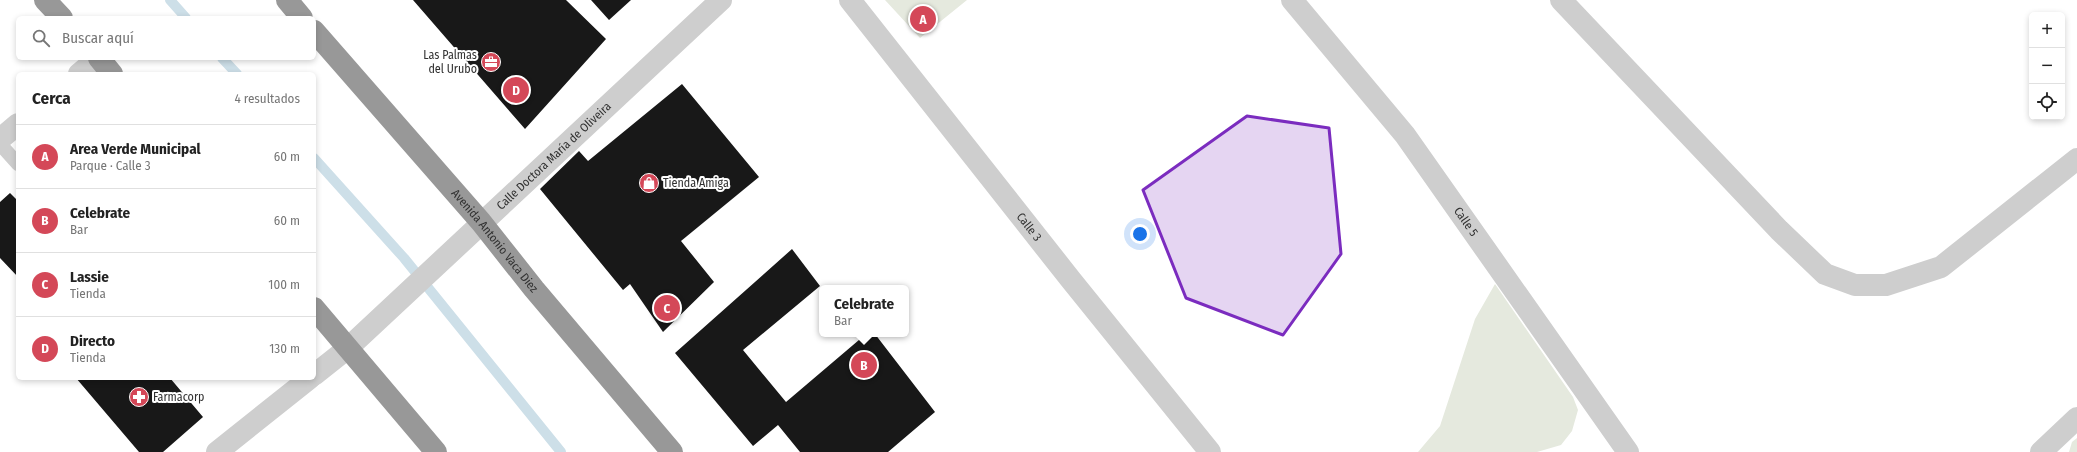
<!DOCTYPE html>
<html lang="es">
<meta charset="utf-8">
<style>
body{margin:0;font-family:"Fira Sans Condensed",sans-serif;background:#f6f6f6;color:#222}
.controls{position:absolute;right:12px;top:12px;display:grid;overflow:hidden;border-radius:6px;box-shadow:0 2px 6px #0003}
.controls button{width:36px;height:36px;display:grid;place-items:center;padding:0;border:0;border-bottom:1px solid #e0e0e0;background:#fff;color:#222;font:20px sans-serif}
.you{position:absolute;left:1140px;top:234px;width:14px;height:14px;margin:-10px;border:3px solid #fff;border-radius:50%;background:#1a73e8;box-shadow:0 0 0 6px #1a73e833}
.badge{display:grid;place-items:center;width:26px;height:26px;border-radius:50%;background:#d44858;color:#fff;font-size:13px;font-weight:700}
.pin{position:absolute;translate:-50% -50%;border:2px solid #fff;box-shadow:0 1px 4px #0006}
.popup{position:absolute;left:819px;top:285px;width:90px;height:52px;box-sizing:border-box;display:grid;place-content:center;border-radius:6px;background:#fff;filter:drop-shadow(0 1px 3px #0005);font-size:13px;white-space:nowrap;color:#767676}
.popup b{font-size:15px;color:#222}
.popup::after{content:'';position:absolute;left:50%;top:100%;margin-left:-8px;border:8px solid transparent;border-top-color:#fff}
.list{margin:0;padding:0;list-style:none}
h2{display:flex;justify-content:space-between;align-items:center;height:52px;margin:0;padding:0 16px;font-size:17px}
h2 small{font-size:13px;font-weight:400;color:#767676}
.list li{display:grid;grid-template-columns:26px 1fr auto;gap:12px;align-items:center;box-sizing:border-box;height:64px;padding:0 16px;border-top:1px solid #e0e0e0}
.list b{display:block;font-size:15px;white-space:nowrap}
.list p{margin:0;font-size:13px;white-space:nowrap;color:#767676}
.list em{font-size:13px;font-style:normal;color:#767676}
.icon{flex:none;width:22px;height:22px;fill:none;stroke:currentColor;stroke-width:2;stroke-linecap:round;stroke-linejoin:round}
.map{position:relative;flex:none;width:2077px;height:452px;overflow:hidden}
.search{position:absolute;background:#fff;box-shadow:0 2px 6px #0003;left:16px;top:16px;width:300px;height:44px;display:flex;align-items:center;gap:10px;box-sizing:border-box;padding:0 14px;border-radius:6px;color:#767676;font-size:15px}
.panel{position:absolute;background:#fff;box-shadow:0 2px 6px #0003;left:16px;top:72px;width:300px;height:308px;border-radius:6px}
.map>svg:first-child{display:block}
.green{fill:#e5e9de}
.lines{fill:none;stroke-linecap:round;stroke-linejoin:round}
.stream{stroke:#cddfe8;stroke-width:10}
.building{fill:#181818}
.lane{stroke:#cecece;stroke-width:14}
.street{stroke:#cecece;stroke-width:22}
.highway{stroke:#989898;stroke-width:22}
.marked{fill:#7b2cbf;fill-opacity:0.2;stroke:#7b2cbf;stroke-width:3;stroke-linejoin:round}
.labels{text-anchor:middle;stroke-width:4;stroke-linejoin:round;paint-order:stroke}
.poi-label{font-size:12px;fill:#313131;stroke:#fff;text-anchor:start}
.street-label{font-size:12px;fill:#313131;stroke:#fff}
</style>
<div class="map">
<svg width="2077" height="452" viewBox="0 0 2077 452">
<rect width="100%" height="100%" fill="#fff"/>
<path class="green" d="M885,0H967L920,38Z
M1495,284L1573,397L1578,410L1572,431L1561,445L1537,452H1418L1440,426L1475,319Z
M2077,438V452H2069L2072,442Z"/>
<g class="lines">
<path class="stream" d="M170,0L186,18
M222,58L237,74
M314,158L404,258L561,452"/>
</g>
<path class="building" d="M413,0H566L606,39L525,129Z
M591,0H631L609,20Z
M682,84L759,177L681,241L714,282L663,332L630,284L623,290L540,189L579,151L588,161Z
M10,193L18,201V277L0,258V202Z
M792,249L820,286L743,350L786,402L866,334H875L935,412L888,452H800L778,425L753,446L675,353Z
M76,378H170L203,417L163,452H139Z"/>
<g class="lines">
<path class="lane" d="M0,144L18,164"/>
<g class="street">
<path id="s1" d="M850,0L1071,280L1210,452"/>
<path id="s2" d="M1292,0L1405,135L1628,452"/>
<path d="M1561,0L1779,230L1825,274L1855,285H1886L1941,267L2077,159"/>
<path d="M79,74L98,58"/>
<path d="M0,139L18,124"/>
<path id="s3" d="M314,375L348,348L721,0"/>
<path d="M217,452L310,378"/>
<path d="M2041,452L2077,418"/>
</g>
<g class="highway">
<path d="M45,0L62,18"/>
<path d="M287,0L302,18"/>
<path id="s4" d="M314,31L481,222L534,289L672,452"/>
<path d="M99,58L112,74"/>
<path d="M314,308L436,452"/>
</g>
</g>
<path class="marked" d="M1247,116L1329,128L1341,254L1283,335L1186,298L1143,190Z"/>
<defs>
<g id="office-disc" transform="scale(1)"><circle r="9.5" fill="#d44858" stroke="#fff"/><path d="M-6-3h4V-5.5h4V-3h4V5H-6ZM-1-4.5V-3h2v-1.5ZM-6 0V1H6V0Z" fill="#fff"/></g>
<g id="shop-disc" transform="scale(1)"><circle r="9.5" fill="#d44858" stroke="#fff"/><path d="M-5-2.5h2.3a2.7 3.5 0 0 1 5.4 0H5L5.5 6h-11ZM-1.5-2.5h3a1.5 2.3 0 0 0-3 0Z" fill="#fff"/></g>
<g id="pharmacy-disc" transform="scale(1)"><circle r="9.5" fill="#d44858" stroke="#fff"/><path d="M-2-6h4v4h4v4h-4v4h-4v-4h-4v-4h4Z" fill="#fff"/></g>
</defs>
<g fill-rule="evenodd">
<use href="#office-disc" x="491" y="62"/>
<use href="#shop-disc" x="649" y="183"/>
<use href="#pharmacy-disc" x="139" y="397"/>
</g>
<g class="labels">
<g class="poi-label">
<text x="477" y="59" text-anchor="end">Las Palmas<tspan x="477" dy="14">del Urubo</tspan></text>
<text x="663" y="187">Tienda Amiga</text>
<text x="153" y="401">Farmacorp</text>
</g>
<g class="street-label">
<text dy="4" stroke="none"><textPath href="#s3" startOffset="325">Calle Doctora María de Oliveira</textPath></text>
<text dy="4" stroke="none"><textPath href="#s2" startOffset="282">Calle 5</textPath></text>
<text dy="4" stroke="none"><textPath href="#s1" startOffset="289">Calle 3</textPath></text>
<text dy="4" stroke="none"><textPath href="#s4" startOffset="277">Avenida Antonio Vaca Diez</textPath></text>
</g>
</g>
</svg>
<div class="controls">
<button>+</button>
<button>−</button>
<button><svg class="icon" aria-label="locate" viewBox="0 0 24 24"><circle cx="12" cy="12" r="6"/><path d="M12 2v4M12 18v4M2 12h4M18 12h4"/></svg></button>
</div>
<div class="you"></div>
<div class="pin badge" style="left:923px;top:19px">A</div>
<div class="pin badge" style="left:864px;top:365px">B</div>
<div class="popup"><b>Celebrate</b>Bar</div>
<div class="pin badge" style="left:667px;top:308px">C</div>
<div class="pin badge" style="left:516px;top:90px">D</div>
<div class="search"><svg class="icon" aria-label="search" viewBox="0 0 24 24"><circle cx="10" cy="10" r="6"/><path d="M15 15l6 6"/></svg>Buscar aquí</div>
<section class="panel">
<h2>Cerca<small>4 resultados</small></h2>
<ul class="list">
<li><span class="badge">A</span><div><b>Area Verde Municipal</b><p>Parque · Calle 3</p></div><em>60 m</em></li>
<li><span class="badge">B</span><div><b>Celebrate</b><p>Bar</p></div><em>60 m</em></li>
<li><span class="badge">C</span><div><b>Lassie</b><p>Tienda</p></div><em>100 m</em></li>
<li><span class="badge">D</span><div><b>Directo</b><p>Tienda</p></div><em>130 m</em></li>
</ul>
</section>
</div>
